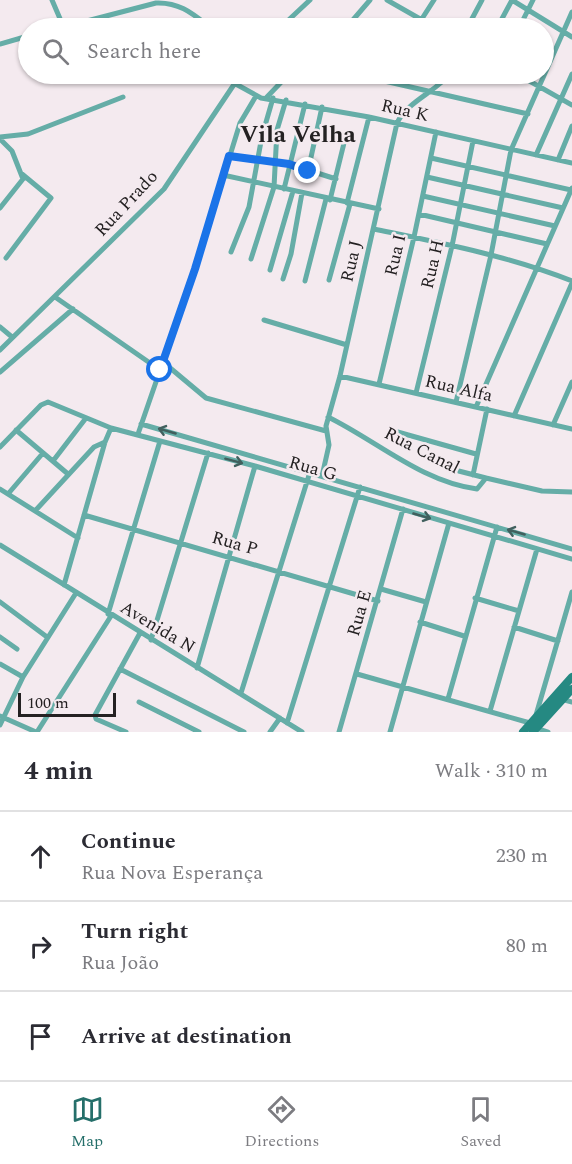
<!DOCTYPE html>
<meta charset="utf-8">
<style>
body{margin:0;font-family:Spectral,serif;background:#f2f2f3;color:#2b2b33}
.scale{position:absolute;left:18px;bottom:15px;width:98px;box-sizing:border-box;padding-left:6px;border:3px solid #242122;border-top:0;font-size:16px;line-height:21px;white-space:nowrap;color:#242122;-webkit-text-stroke:4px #f4eaef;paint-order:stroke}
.stop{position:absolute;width:18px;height:18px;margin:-14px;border:4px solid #1a73e8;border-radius:50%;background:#fff}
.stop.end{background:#1a73e8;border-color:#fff;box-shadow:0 2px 6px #0008}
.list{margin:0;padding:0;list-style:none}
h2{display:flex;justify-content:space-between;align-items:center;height:78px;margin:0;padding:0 24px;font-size:26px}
h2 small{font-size:20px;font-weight:400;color:#7c7c81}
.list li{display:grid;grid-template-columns:39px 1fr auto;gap:18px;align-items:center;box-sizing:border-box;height:90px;padding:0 24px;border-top:2px solid #e1e1e2}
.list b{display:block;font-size:22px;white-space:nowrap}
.list p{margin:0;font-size:20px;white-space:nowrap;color:#7c7c81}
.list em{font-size:20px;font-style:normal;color:#7c7c81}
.icon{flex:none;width:33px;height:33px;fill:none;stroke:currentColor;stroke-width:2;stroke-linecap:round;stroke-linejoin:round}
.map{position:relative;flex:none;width:572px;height:732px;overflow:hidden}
.search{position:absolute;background:#fff;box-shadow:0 2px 4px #0004;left:18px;right:18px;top:18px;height:66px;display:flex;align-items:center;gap:15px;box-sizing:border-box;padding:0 21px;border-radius:33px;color:#7c7c81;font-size:22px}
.sheet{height:348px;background:#fff}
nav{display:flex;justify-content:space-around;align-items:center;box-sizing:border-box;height:84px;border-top:2px solid #e1e1e2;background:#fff;font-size:16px;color:#7c7c81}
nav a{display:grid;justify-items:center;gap:3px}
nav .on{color:#256f6a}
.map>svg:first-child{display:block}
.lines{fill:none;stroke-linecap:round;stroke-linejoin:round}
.street{stroke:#65ada7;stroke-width:5}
.secondary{stroke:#258982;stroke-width:8}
.oneway{stroke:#41605e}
.route{stroke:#1a73e8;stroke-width:8}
.labels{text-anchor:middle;stroke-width:5;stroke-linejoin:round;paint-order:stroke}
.street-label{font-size:18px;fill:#242122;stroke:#f4eaef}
.district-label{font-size:24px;font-weight:bold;fill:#242122;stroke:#f4eaef}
</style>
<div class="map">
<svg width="572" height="732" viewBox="0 0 572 732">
<rect width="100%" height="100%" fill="#f4eaef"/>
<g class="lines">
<path class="street" d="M52,0L64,28
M387,0L436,28
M512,0L572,37
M60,28L156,3C180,2 193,14 211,28
M280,28L310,0
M346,28L370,0
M416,28L434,0
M467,28L482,0
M497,28L512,0
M519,28L533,0
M0,44L28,36
M354,74L528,114
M517,74L572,105
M234,83L261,98L369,117L572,163
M266,98L289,74
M0,137L28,134L123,97
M0,139L12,151L23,179L0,208
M536,155L572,74
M229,156L289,164L336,179
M431,158L571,190
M558,160L572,126
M308,171L322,107
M223,175L379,209
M427,177L563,208
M284,189L305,104
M423,196L555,226
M330,200L346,135
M347,203L369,117
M419,214L547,244
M374,229C441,243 509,256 572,281
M231,252L249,207L262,136L273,98
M6,258L51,198L22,174
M251,259L274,187L277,130L286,100
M270,270L293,191
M283,279L291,254L302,193
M329,280L350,204
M305,281L326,199
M55,297L160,370
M264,320L347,345
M0,327L12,337
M0,350L164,189L241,74
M163,362L206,398L326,431
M0,372L73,309
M340,376L572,429
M379,384L414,237L436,132
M416,393L452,246L473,141
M456,402L491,255L511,150L572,12
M476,407L572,188
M514,416L572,283
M328,417C377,441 422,482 477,489L486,478L542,491L572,492
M141,424L572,549
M553,425L572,382
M16,430L68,474
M394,431L476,454
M138,434L195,269L240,123L256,96
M0,447L41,405L48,402L111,428L255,466L572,559
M53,461L86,418
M447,468L486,478
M473,475L487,409
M322,476L329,445L326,426L340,376L397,123C407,102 435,92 450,74
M0,489L78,538
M8,494L43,453
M35,511L94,447L105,442
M84,515L378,601
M0,545L302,732
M64,585L105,442L111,428
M381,589L426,602
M475,598L519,611
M0,602L47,637
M108,614L160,441
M420,622L464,636
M514,627L558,641
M0,637L17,649
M151,640L208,453
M0,664L23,677
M197,668L255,466
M120,669L244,732
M357,674L530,723
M241,693L310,472
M448,699L497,527
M561,699L572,702
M139,702L199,732
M490,711L537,549
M536,715L572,592
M0,716L36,732
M287,723L360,487
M0,725L23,677L76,593
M536,728L548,732
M37,732L111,616
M126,732L96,719L95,715L140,633
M270,732L280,718
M339,732L403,509
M390,732L449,523"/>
<path class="secondary" d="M523,732L572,677
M533,732L572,689"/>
</g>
<defs><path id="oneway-shaft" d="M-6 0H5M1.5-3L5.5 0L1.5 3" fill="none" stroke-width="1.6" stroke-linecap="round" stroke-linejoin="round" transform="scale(1.5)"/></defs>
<g class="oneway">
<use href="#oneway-shaft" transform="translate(167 431) rotate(-164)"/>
<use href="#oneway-shaft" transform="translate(234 461) rotate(15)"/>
<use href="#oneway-shaft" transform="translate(422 516) rotate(16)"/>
<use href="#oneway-shaft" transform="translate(516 532) rotate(-164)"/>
</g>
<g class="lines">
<path class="route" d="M160,370L195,269L229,156L289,164L308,171"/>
</g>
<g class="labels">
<g class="street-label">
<text transform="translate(405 110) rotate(13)" y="6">Rua K</text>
<text transform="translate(126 203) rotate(-47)" y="6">Rua Prado</text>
<text transform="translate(395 255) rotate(-77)" y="6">Rua I</text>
<text transform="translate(351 261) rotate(-77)" y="6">Rua J</text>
<text transform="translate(432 264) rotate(-77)" y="6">Rua H</text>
<text transform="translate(459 388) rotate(13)" y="6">Rua Alfa</text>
<text transform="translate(422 450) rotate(27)" y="6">Rua Canal</text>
<text transform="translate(313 468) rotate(16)" y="6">Rua G</text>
<text transform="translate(235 543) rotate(16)" y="6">Rua P</text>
<text transform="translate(359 613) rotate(-74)" y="6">Rua E</text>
<text transform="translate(158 627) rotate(31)" y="6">Avenida N</text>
</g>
<g class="district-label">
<text x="298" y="142">Vila Velha</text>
</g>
</g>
</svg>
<div class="scale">100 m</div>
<div class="stop" style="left:160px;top:370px"></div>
<div class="stop end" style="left:308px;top:171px"></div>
<div class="search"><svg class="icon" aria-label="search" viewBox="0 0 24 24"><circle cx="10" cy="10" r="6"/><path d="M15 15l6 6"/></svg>Search here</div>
</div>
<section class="sheet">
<h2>4 min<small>Walk · 310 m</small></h2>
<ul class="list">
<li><svg class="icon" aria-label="ahead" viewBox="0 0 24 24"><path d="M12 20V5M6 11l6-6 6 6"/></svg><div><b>Continue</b><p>Rua Nova Esperança</p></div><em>230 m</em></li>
<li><svg class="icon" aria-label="right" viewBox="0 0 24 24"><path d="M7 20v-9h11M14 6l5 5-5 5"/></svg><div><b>Turn right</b><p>Rua João</p></div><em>80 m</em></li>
<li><svg class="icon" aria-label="arrive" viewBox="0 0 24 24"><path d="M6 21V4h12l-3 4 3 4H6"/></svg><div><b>Arrive at destination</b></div></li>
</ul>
</section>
<nav>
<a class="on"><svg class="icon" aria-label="map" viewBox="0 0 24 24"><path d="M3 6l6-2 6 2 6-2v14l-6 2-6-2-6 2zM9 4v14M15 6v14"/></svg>Map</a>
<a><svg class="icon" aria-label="directions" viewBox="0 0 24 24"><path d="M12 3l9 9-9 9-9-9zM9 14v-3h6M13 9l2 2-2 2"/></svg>Directions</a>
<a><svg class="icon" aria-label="saved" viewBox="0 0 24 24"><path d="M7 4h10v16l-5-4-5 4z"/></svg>Saved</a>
</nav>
